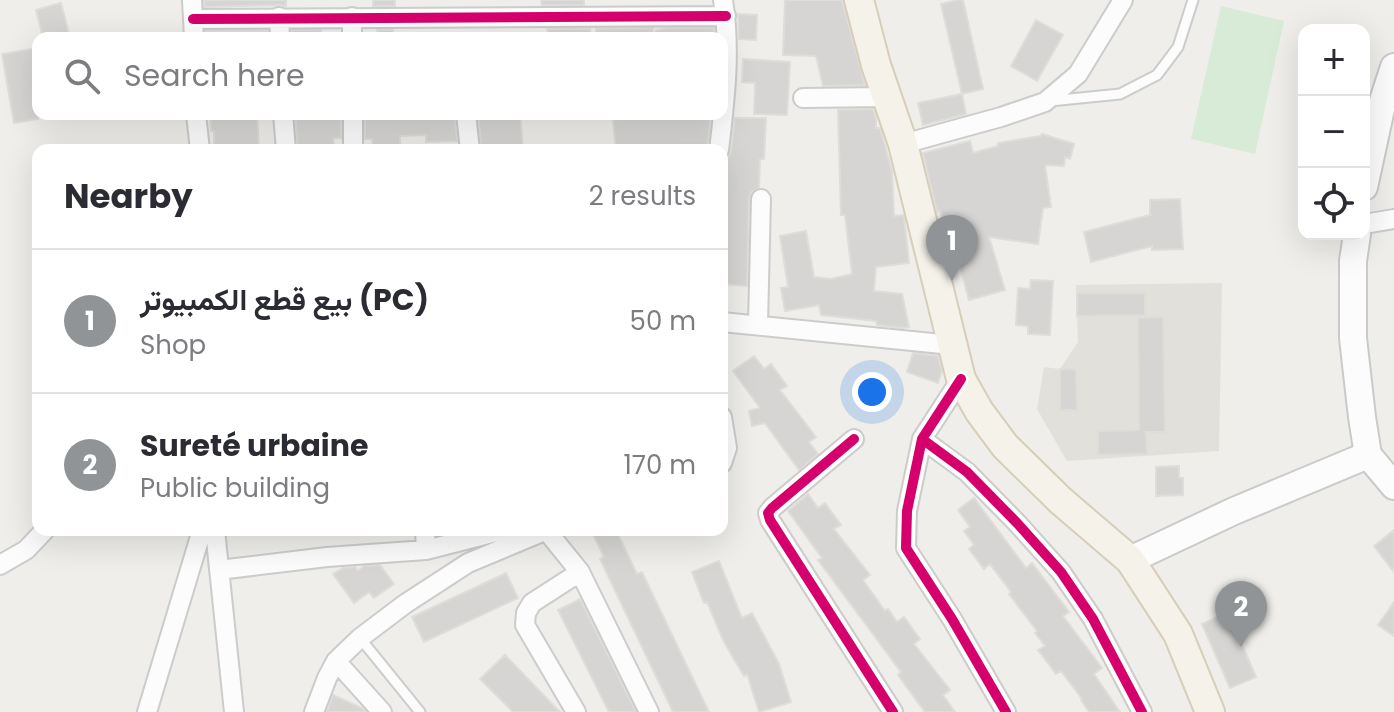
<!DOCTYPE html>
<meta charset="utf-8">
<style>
body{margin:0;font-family:Poppins,Vazirmatn,sans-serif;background:#f7f7f7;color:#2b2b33}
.controls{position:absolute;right:24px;top:24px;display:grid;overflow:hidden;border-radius:16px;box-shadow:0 8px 32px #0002}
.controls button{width:72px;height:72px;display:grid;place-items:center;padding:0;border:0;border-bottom:2px solid #e1e1e2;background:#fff;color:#2b2b33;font:40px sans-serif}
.you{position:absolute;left:872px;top:392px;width:28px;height:28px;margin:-20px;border:6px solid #fff;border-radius:50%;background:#1a73e8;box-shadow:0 0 0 12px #1a73e833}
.badge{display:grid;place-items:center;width:52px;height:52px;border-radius:50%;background:#919496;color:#fff;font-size:26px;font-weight:700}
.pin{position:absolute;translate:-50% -66px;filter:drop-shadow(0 2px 4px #0008)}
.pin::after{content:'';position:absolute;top:42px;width:28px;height:24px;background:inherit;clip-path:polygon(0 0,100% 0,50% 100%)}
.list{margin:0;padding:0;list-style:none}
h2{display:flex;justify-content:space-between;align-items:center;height:104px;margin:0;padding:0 32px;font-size:34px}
h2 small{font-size:26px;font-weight:400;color:#7c7c81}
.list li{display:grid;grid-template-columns:52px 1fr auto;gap:24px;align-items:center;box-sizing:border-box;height:144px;padding:0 32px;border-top:2px solid #e1e1e2}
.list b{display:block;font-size:30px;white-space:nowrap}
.list p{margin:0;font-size:26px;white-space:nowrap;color:#7c7c81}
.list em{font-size:26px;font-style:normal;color:#7c7c81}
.icon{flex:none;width:44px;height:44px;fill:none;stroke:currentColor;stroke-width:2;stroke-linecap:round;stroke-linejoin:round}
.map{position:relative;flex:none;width:1394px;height:712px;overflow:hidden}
.search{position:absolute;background:#fff;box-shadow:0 8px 32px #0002;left:32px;top:32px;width:696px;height:88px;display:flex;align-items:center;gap:20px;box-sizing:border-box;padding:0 28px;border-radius:16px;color:#7c7c81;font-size:30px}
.panel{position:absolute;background:#fff;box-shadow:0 8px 32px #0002;left:32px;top:144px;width:696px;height:392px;border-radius:16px}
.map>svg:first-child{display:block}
.education{fill:#e2e0da}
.green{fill:#d8ebd6}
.building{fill:#d6d5d3;stroke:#deddd9;stroke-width:2}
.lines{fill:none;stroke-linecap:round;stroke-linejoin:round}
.lane-casing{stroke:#cbcccc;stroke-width:13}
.street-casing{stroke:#cbcccc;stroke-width:22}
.secondary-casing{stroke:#cacacb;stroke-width:30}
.primary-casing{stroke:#d7ceb8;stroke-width:32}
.lane{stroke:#fdfcfc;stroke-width:9}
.street{stroke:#fdfcfc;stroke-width:18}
.secondary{stroke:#fdfcfc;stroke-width:26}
.primary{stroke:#f4f2e9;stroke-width:28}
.cycleway-casing{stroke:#fff;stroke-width:15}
.cycleway{stroke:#d6006c;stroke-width:10}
</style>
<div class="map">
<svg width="1394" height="712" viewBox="0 0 1394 712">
<rect width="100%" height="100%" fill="#efeeea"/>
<path class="education" d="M1222,283L1219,451L1067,461L1037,409L1044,367L1060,369L1078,342L1076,285Z"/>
<path class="green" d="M1221,6L1284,21L1255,154L1191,139Z"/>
<path class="building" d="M204,0H286V6L279,5L204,7Z
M373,0H395V6H373Z
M541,0H584V5H542Z
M785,0H842L865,85L823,86L816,56L783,55Z
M958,0H963L983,89L962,94L941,4Z
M61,3L70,38H43L36,10Z
M738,14L757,15L756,40L739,39Z
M1036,20L1063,35L1037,81L1011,66Z
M653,28V38H596V29Z
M667,28H714L715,38H656V30Z
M547,29H590L591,38H549Z
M292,30H321V38H292Z
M377,30H393V38H379Z
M206,31H268V38H207Z
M38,48V119L14,123L2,54Z
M743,59L790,62L787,115L754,114L755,83L742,82Z
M962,94L966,114L923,125L918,103Z
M873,109L876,118V128H880L892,171L894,216L903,215L904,217L909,263L876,267L874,291L902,294L909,327L903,328L877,325L876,321L821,315L819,305L785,311L781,288L788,287L780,236L806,231L814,277L831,279L852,274L845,215H841L838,110Z
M210,114H257L259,150H246L245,145L214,148V131H211Z
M295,114H341V138H333L335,150H298Z
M365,114H454L457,141L426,142V135L400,136V150H373L372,139H365Z
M478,114H520L523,150H482Z
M656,114H711L707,149L616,150L613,120L656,116Z
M735,118H766L764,159H760L759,188L751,192L749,199L747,286L722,284V161L728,158L731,152Z
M1042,134L1074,144L1070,159L1065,157L1064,166L1045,165L1051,207L1043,208L1038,244L989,237L1005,290L969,300L955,249L940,211L937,212L923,153L970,141L973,153L998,146V143L1041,136Z
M1180,199L1183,249L1152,250V246L1091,262L1084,232L1150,215V200Z
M1031,280L1053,281L1050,335L1028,334V326L1016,325L1018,288L1030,289Z
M1077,293H1145V315L1077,316Z
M1163,317L1165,432H1146L1147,454L1098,455V431L1139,430L1138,318Z
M913,353L938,356L942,371L938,383L907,372Z
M754,356L764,369L771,364L787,386L780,390L816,437L809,442L818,454L799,470L765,423L752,426L749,411L760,408L733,371Z
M1060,369H1076L1077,410H1060Z
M1179,466V478H1183V495L1156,496V467Z
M808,494L818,508L825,503L841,525L834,529L870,575L863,580L885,611L888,609L897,622L904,617L920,639L914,644L950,690L943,695L955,712H925L898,675L901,672L818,560L822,558L788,511Z
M974,498L1026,568L1032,563L1069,612L1063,616L1102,668L1094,674L1120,712H1089L1081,700L1082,699L1061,671L1056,674L1038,650L1045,646L1035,633L1037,631L1009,594L1011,592L990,564L984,569L969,549L974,545L964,531L970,527L958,510Z
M591,530H616L637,574L642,572L709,712H673L600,559L604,557Z
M1394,530V572L1374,546Z
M719,561L742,618L752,613L779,664L791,702L759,712L747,674L744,676L724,642L707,602L704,603L692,572Z
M380,565L394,584L374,598L369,592L354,603L333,574L343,568L355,567L358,571L364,566Z
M506,573L518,598L424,642L412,617Z
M580,599L636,712H609L558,610Z
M1394,602V636L1378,625Z
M1228,612L1256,677L1230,688L1202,624Z
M505,655L560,712H513L480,679Z
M333,695L362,708L366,712H327Z"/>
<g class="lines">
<g class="lane-casing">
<path id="lane" d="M1050,101L1120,94L1157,75L1178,47L1193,0
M360,638L420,712"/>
</g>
<g class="street-casing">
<path id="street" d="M192,0L194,38
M279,17L280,38
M352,17V38
M193,19L726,16
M803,98L886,97
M196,114L200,150
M283,114L286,150
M353,114V150
M466,114L470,150
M903,144L1001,117L1045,102L1078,74L1123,0
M719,150C725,100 731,50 723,0
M1364,224L1394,219
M722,322L952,345
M758,324L761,199
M961,379L922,439L907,511L906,548L952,619L1006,712
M722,417L727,448L722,463
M854,439L772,508L768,513L770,520L893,712
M922,439L967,472L1018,524L1061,572L1093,619L1142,712
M215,530L234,712
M546,530L580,572L649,712
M426,550L504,530
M0,565L26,550L45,530
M219,570L327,557L426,550L425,530
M336,661L382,712
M147,712L202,530
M314,712L327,678L336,661L360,638L405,604L468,563L547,530
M576,712L525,625L526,613L532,603L580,572"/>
</g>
<g class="secondary-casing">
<path id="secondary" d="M1364,187L1382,104L1394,67
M1357,234L1353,261V338L1362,417L1368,455L1394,486
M1130,560L1234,511L1368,455"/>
</g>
<g class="primary-casing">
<path id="primary" d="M859,0L876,65L903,144L961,379L979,411L1005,446L1060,500L1130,560L1178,634L1210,712"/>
</g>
<use href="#lane" class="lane"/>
<use href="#street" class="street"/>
<use href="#secondary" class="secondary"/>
<use href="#primary" class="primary"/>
<g class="cycleway-casing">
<path id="cycleway" d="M193,19L726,16
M961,379L922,439L907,511L906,548L952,619L1006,712
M854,439L772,508L768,513L770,520L893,712
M922,439L967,472L1018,524L1061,572L1093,619L1142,712"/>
</g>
<use href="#cycleway" class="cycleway"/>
</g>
</svg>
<div class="controls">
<button>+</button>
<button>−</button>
<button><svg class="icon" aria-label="locate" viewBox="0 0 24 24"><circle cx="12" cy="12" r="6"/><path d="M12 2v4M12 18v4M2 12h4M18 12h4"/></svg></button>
</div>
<div class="you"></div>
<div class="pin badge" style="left:952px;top:281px">1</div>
<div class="pin badge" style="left:1241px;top:647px">2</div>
<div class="search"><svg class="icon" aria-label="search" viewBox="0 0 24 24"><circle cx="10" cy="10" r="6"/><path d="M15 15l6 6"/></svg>Search here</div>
<section class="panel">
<h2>Nearby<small>2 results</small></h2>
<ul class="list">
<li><span class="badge">1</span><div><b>بيع قطع الكمبيوتر (PC)</b><p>Shop</p></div><em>50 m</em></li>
<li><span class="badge">2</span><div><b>Sureté urbaine</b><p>Public building</p></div><em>170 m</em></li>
</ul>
</section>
</div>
